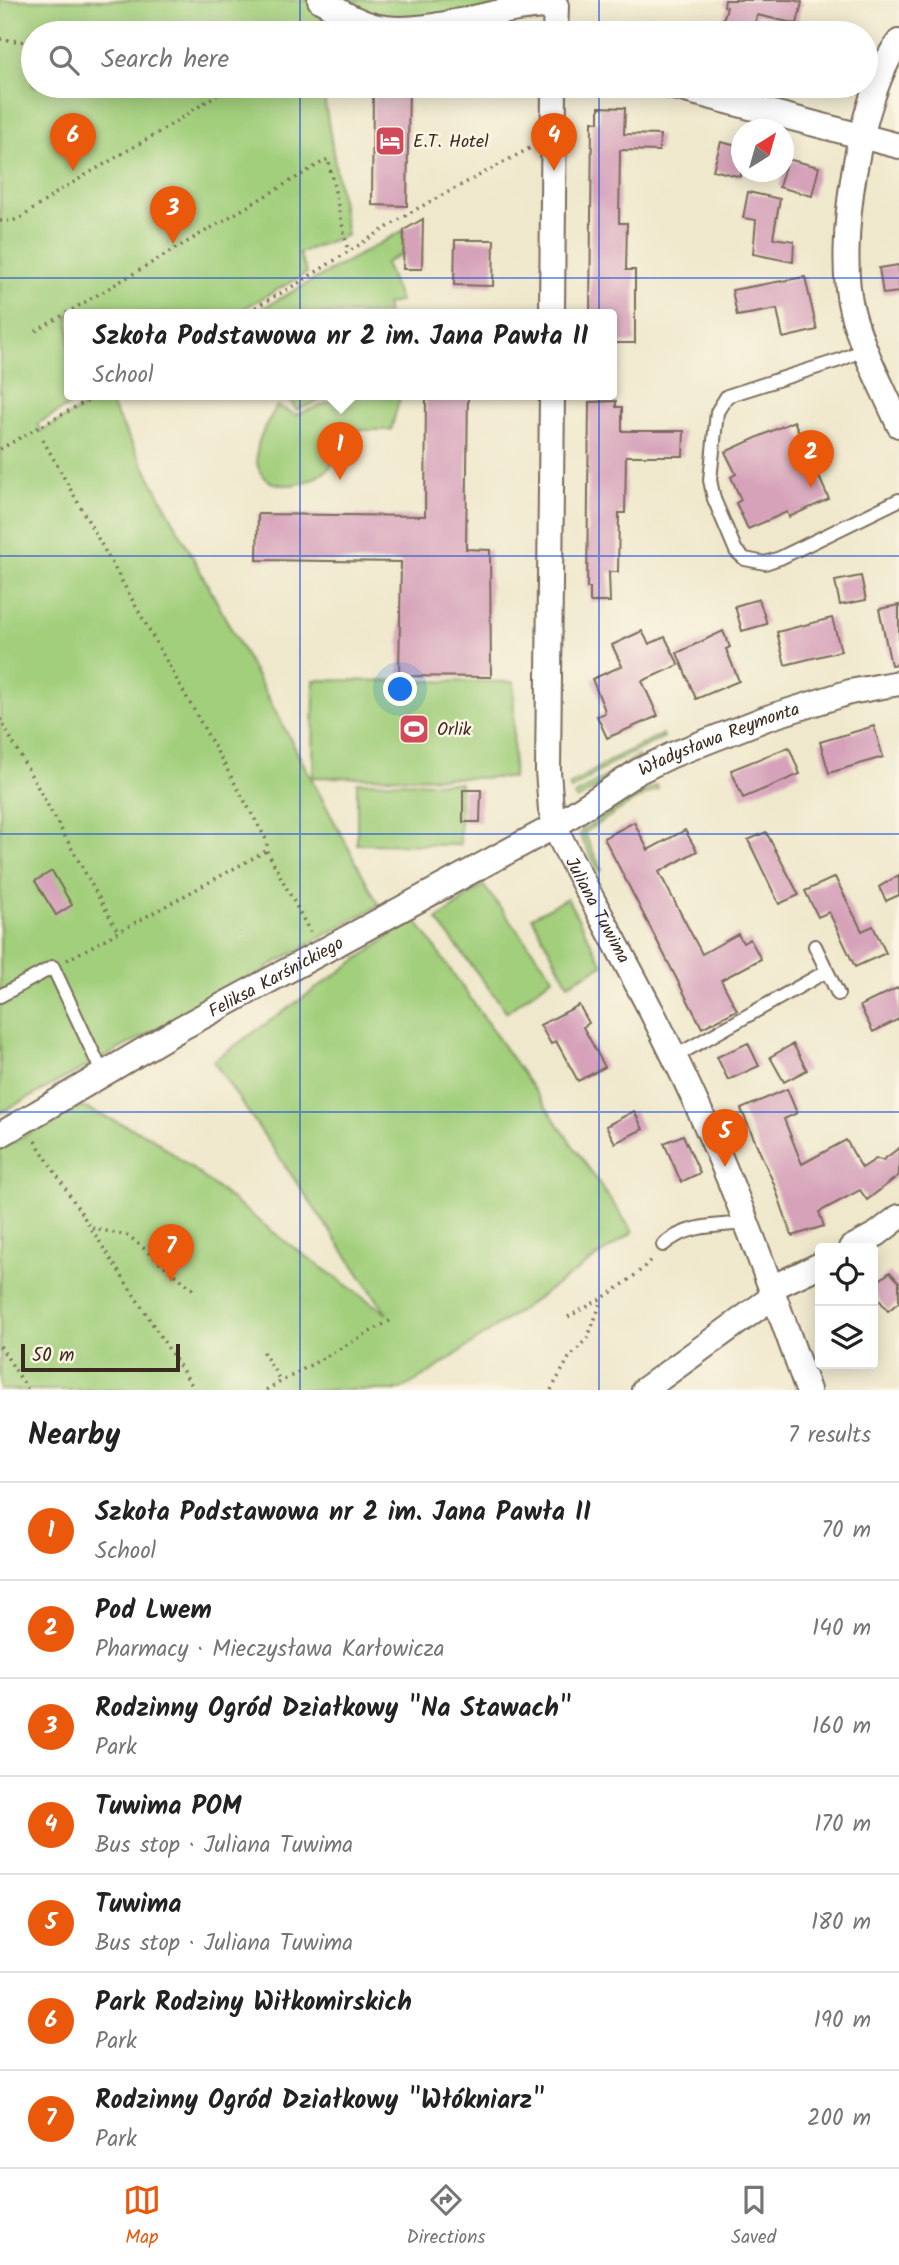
<!DOCTYPE html>
<meta charset="utf-8">
<style>
body{margin:0;font-family:Kalam,sans-serif;background:#f6f6f6;color:#222}
.controls{position:absolute;right:21px;bottom:21px;display:grid;overflow:hidden;border-radius:7px;box-shadow:0 4px 18px #0003}
.controls button{width:63px;height:63px;display:grid;place-items:center;padding:0;border:0;border-bottom:2px solid #e0e0e0;background:#fff;color:#222;font:35px sans-serif}
.compass{position:absolute;left:731px;top:119px;width:63px;height:63px;border-radius:50%;background:#fff;box-shadow:0 4px 18px #0003;rotate:37deg}
.scale{position:absolute;left:21px;bottom:18px;width:159px;box-sizing:border-box;padding-left:7px;border:4px solid #3b2a1e;border-top:0;font-size:19px;line-height:24px;white-space:nowrap;color:#3b2a1e;-webkit-text-stroke:5px #fcf5e5;paint-order:stroke}
.you{position:absolute;left:401px;top:690px;width:24px;height:24px;margin:-18px;border:5px solid #fff;border-radius:50%;background:#1a73e8;box-shadow:0 0 0 10px #1a73e833}
.badge{display:grid;place-items:center;width:46px;height:46px;border-radius:50%;background:#ea580c;color:#fff;font-size:23px;font-weight:700}
.pin{position:absolute;translate:-50% -58px;filter:drop-shadow(0 2px 4px #0008)}
.pin::after{content:'';position:absolute;top:37px;width:24px;height:21px;background:inherit;clip-path:polygon(0 0,100% 0,50% 100%)}
.popup{position:absolute;left:64px;top:309px;width:553px;height:91px;box-sizing:border-box;display:grid;place-content:center;border-radius:7px;background:#fff;filter:drop-shadow(0 2px 5px #0005);font-size:23px;white-space:nowrap;color:#767676}
.popup b{font-size:26px;color:#222}
.popup::after{content:'';position:absolute;left:50%;top:100%;margin-left:-14px;border:14px solid transparent;border-top-color:#fff}
.list{margin:0;padding:0;list-style:none}
h2{display:flex;justify-content:space-between;align-items:center;height:91px;margin:0;padding:0 28px;font-size:30px}
h2 small{font-size:23px;font-weight:400;color:#767676}
.list li{display:grid;grid-template-columns:46px 1fr auto;gap:21px;align-items:center;box-sizing:border-box;height:98px;padding:0 28px;border-top:2px solid #e0e0e0}
.list b{display:block;font-size:26px;white-space:nowrap}
.list p{margin:0;font-size:23px;white-space:nowrap;color:#767676}
.list em{font-size:23px;font-style:normal;color:#767676}
.icon{flex:none;width:38px;height:38px;fill:none;stroke:currentColor;stroke-width:2;stroke-linecap:round;stroke-linejoin:round}
.map{position:relative;flex:none;width:899px;height:1390px;overflow:hidden}
.search{position:absolute;background:#fff;box-shadow:0 4px 18px #0003;left:21px;right:21px;top:21px;height:77px;display:flex;align-items:center;gap:18px;box-sizing:border-box;padding:0 24px;border-radius:38px;color:#767676;font-size:26px}
.sheet{height:777px;background:#fff}
nav{display:flex;justify-content:space-around;align-items:center;box-sizing:border-box;height:98px;border-top:2px solid #e0e0e0;background:#fff;font-size:19px;color:#767676}
nav a{display:grid;justify-items:center;gap:4px}
nav .on{color:#ea580c}
.map>svg:first-child{display:block}
.green{fill:#a2cf7c;stroke:#6e7c4d;stroke-width:2}
.building{fill:#d6a2ba}
.lines{fill:none;stroke-linecap:round;stroke-linejoin:round}
.lane-casing{stroke:#7a6c5b;stroke-width:16}
.street-casing{stroke:#7a6c5b;stroke-width:28}
.path{stroke:#7a6c5b;stroke-width:3.5;stroke-dasharray:2 5;stroke-linecap:butt}
.lane{stroke:#fff;stroke-width:12}
.street{stroke:#fff;stroke-width:24}
.grid{fill:none;stroke:#1d4ed8;stroke-width:2;stroke-opacity:0.55}
.labels{text-anchor:middle;stroke-width:5;stroke-linejoin:round;paint-order:stroke}
.poi-label{font-size:18px;fill:#3b2a1e;stroke:#fcf5e5;text-anchor:start}
.street-label{font-size:18px;fill:#3b2a1e;stroke:#fcf5e5}
</style>
<div class="map">
<svg width="899" height="1390" viewBox="0 0 899 1390">
<rect width="100%" height="100%" fill="#fcf5e5"/>
<filter id="ink" filterUnits="userSpaceOnUse"><feTurbulence type="fractalNoise" baseFrequency=".0143" numOctaves="2"/><feDisplacementMap in="SourceGraphic" scale="14" xChannelSelector="R" yChannelSelector="G"/><feConvolveMatrix kernelMatrix="1 2 1 2 8 2 1 2 1" color-interpolation-filters="sRGB"/></filter>
<filter id="wash" filterUnits="userSpaceOnUse"><feTurbulence type="fractalNoise" baseFrequency=".00686" numOctaves="4" result="noise"/><feDisplacementMap in="SourceGraphic" scale="28" xChannelSelector="R" yChannelSelector="G"/><feGaussianBlur stdDeviation="1.57" result="paint"/><feColorMatrix in="noise" values="0 0 0 0 0 0 0 0 0 0 0 0 0 0 0 0 0 1.4 0 .05"/><feComposite in="paint" operator="in"/></filter>
<g filter="url(#wash)">
<rect width="100%" height="100%" fill="#efe8cc"/>
<path class="green" d="M0,0H535L431,33H33V86H322L347,235L299,253L307,273L234,314H69V394H90L37,424L41,431L106,395L379,905L268,967L269,969L0,1113Z
M404,230V253L385,263L400,301L386,305L388,314H252Z
M286,394H336L296,410Z
M350,394H401L391,430H332V465C310,490 252,498 257,451C259,435 269,420 277,406L296,415Z
M314,680L514,682L513,778L313,777Z
M662,734L664,737L614,762L571,790L569,786L612,759Z
M638,756L640,760L577,800L574,796Z
M357,782L460,783V845L357,844Z
M656,785L658,789L632,802L584,833L602,870L599,871L580,836L581,831L630,799Z
M483,885L553,977L507,1012L437,920Z
M567,898L603,965L568,984L532,917Z
M415,919L633,1232L428,1374L400,1390H0V1149L77,1107L85,1108L150,1136L290,1245L387,1314L213,1061Z"/>
<g id="blocks">
<path class="building" d="M725,0H793L802,2L797,24L757,15L753,31L722,24L727,7L724,6Z
M373,86H409L407,206L372,205Z
M599,107L625,108L624,134L660,135L659,151L620,150L619,223H627L626,270H635V343H611V314H590L592,121L599,122Z
M721,142L741,147V177L713,170Z
M787,159L819,167L812,196L779,187Z
M748,192L780,199L773,238L794,241L793,262L753,254L756,220L743,218Z
M423,219L422,269H403L404,230Z
M455,240H494L493,286L454,285Z
M899,265V292L883,294L879,268Z
M805,277L817,330L783,338L777,309L737,316L732,290Z
M426,394H468L466,549L490,550L491,677L399,676L401,562L257,560L258,514L425,516Z
M616,401V407H622V431H684L683,456H626L625,513H619L618,572H609L610,602H590V588H587L589,402Z
M794,421L829,499L789,517L787,512L748,529L736,503L741,500L731,477L736,474L725,452Z
M861,576L866,600L840,605L835,581Z
M759,599L767,624L742,631L735,606Z
M899,605V664L891,665L879,609Z
M832,618L841,651L785,665L777,632Z
M642,631L649,644L665,637L679,665L642,681L658,716L607,738L597,716L605,713L604,708L592,679L622,666L612,645Z
M723,631L730,647L726,649L739,681L696,699L677,653Z
M874,726L883,757L829,773L820,742Z
M789,747L800,774L743,798L731,770Z
M463,790H481L480,822H463Z
M634,822L648,850L685,830L697,851L659,872L702,954L738,934L743,943L750,939L761,959L721,980L737,1010L702,1028L604,838Z
M766,832L799,895L779,904L748,840Z
M52,871L72,905L56,915L35,881Z
M899,875V895L886,901L879,887Z
M835,877L862,931L873,926L886,953L855,967L829,912L818,917L805,891Z
M899,987V1019L873,1032L860,1006Z
M579,1005L589,1023L583,1027L605,1067L578,1081L556,1041L551,1044L540,1025Z
M748,1043L759,1066L728,1080L717,1057Z
M793,1044L807,1070L784,1082L770,1057Z
M787,1089L797,1113L784,1119L802,1164L846,1140L862,1168L876,1159L883,1160L899,1148V1175L867,1200L860,1190L819,1212L824,1226L792,1236L774,1184L741,1109Z
M634,1111L643,1129L615,1143L606,1126Z
M683,1135L700,1173L681,1182L664,1143Z
M890,1272L899,1282V1302L888,1311L873,1292V1285Z"/>
</g>
</g>
<g filter="url(#ink)">
<use href="#blocks" fill-opacity="0" stroke="#7a6c5b" stroke-width="2"/>
<g class="lines">
<g class="lane-casing">
<path id="lane" d="M865,349L840,360L727,396L717,412L710,480L714,499L736,551L745,559L765,563L780,558L899,500
M815,946L838,994
M0,996L53,967L103,1074
M674,1057L827,971
M663,1245C687,1224 717,1226 747,1223"/>
</g>
<g class="street-casing">
<g id="street">
<path d="M320,0C337,10 355,21 374,26C428,39 499,4 556,6L555,33"/>
<path d="M899,42C859,94 835,248 852,311C862,350 883,388 899,425"/>
<path d="M670,86L899,146"/>
<path d="M552,314L554,86"/>
<path id="s1" d="M552,394L548,771L551,810L560,838C605,926 655,1012 696,1103C739,1196 773,1293 808,1390"/>
<path id="s2" d="M0,1135L181,1028L555,826L639,771L672,755L767,718L850,692L899,683"/>
<path d="M851,1248L877,1234L899,1217"/>
<path d="M771,1288L820,1265"/>
<path d="M644,1390L774,1296"/>
</g>
</g>
<path class="path" d="M218,33L269,28H320
M0,39L33,43
M0,221H12L22,217L62,189L166,128L230,86
M243,314L297,284L413,211L532,147
M36,331L328,159L348,251
M43,440L267,841V851L310,932
M0,449L99,394
M0,719L118,932
M67,960L266,851
M35,1141L195,1390
M92,1228L129,1236L195,1291
M568,1317C597,1301 631,1284 653,1257
M0,1346L28,1390
M263,1352L281,1382
M266,1390L393,1319
M551,1390L569,1358L588,1337L602,1300"/>
<use href="#lane" class="lane"/>
<use href="#street" class="street"/>
</g>
</g>
<path class="grid" d="M300,0V33M599,0V33M300,86V1390M599,86V1390M0,278H899M0,556H899M0,834H899M0,1112H899"/>
<defs>
<g id="hotel-square" transform="scale(1.575)"><rect x="-9" y="-9" width="18" height="18" rx="4" fill="#d1495b" stroke="#fcf5e5"/><path d="M-6-4.5h1.5V1H6V5H4.5V3h-9V5H-6ZM-4 0a1.8 1.8 0 1 1 3.6 0ZM.5 0V-2.5h3Q6-2.5 6 0Z" fill="#fff"/></g>
<g id="stadium-square" transform="scale(1.575)"><rect x="-9" y="-9" width="18" height="18" rx="4" fill="#d1495b" stroke="#fcf5e5"/><path d="M0-5a6.5 5 0 1 0 0 10a6.5 5 0 1 0 0-10ZM-3.5-1.8h7v3.6h-7Z" fill="#fff"/></g>
</defs>
<g fill-rule="evenodd">
<use href="#hotel-square" x="390" y="141"/>
<use href="#stadium-square" x="414" y="729"/>
</g>
<g class="labels">
<g class="poi-label">
<text x="413" y="147">E.T. Hotel</text>
<text x="437" y="735">Orlik</text>
</g>
<g class="street-label">
<text dy="6" stroke="none"><textPath href="#s2" startOffset="822">Władysława Reymonta</textPath></text>
<text dy="6" stroke="none"><textPath href="#s1" startOffset="527">Juliana Tuwima</textPath></text>
<text dy="6" stroke="none"><textPath href="#s2" startOffset="318">Feliksa Karśnickiego</textPath></text>
</g>
</g>
</svg>
<div class="controls">
<button><svg class="icon" aria-label="locate" viewBox="0 0 24 24"><circle cx="12" cy="12" r="6"/><path d="M12 2v4M12 18v4M2 12h4M18 12h4"/></svg></button>
<button><svg class="icon" aria-label="layers" viewBox="0 0 24 24"><path d="M12 4l9 5-9 5-9-5zM3 14l9 5 9-5"/></svg></button>
</div>
<svg class="compass" viewBox="-18 -18 36 36"><path d="M0-13l5 13h-10z" fill="#e53935"/><path d="M0 13l5-13h-10z" fill="#767676"/></svg>
<div class="scale">50 m</div>
<div class="you"></div>
<div class="pin badge" style="left:340px;top:480px">1</div>
<div class="popup"><b>Szkoła Podstawowa nr 2 im. Jana Pawła II</b>School</div>
<div class="pin badge" style="left:811px;top:488px">2</div>
<div class="pin badge" style="left:173px;top:244px">3</div>
<div class="pin badge" style="left:554px;top:171px">4</div>
<div class="pin badge" style="left:725px;top:1167px">5</div>
<div class="pin badge" style="left:73px;top:171px">6</div>
<div class="pin badge" style="left:171px;top:1282px">7</div>
<div class="search"><svg class="icon" aria-label="search" viewBox="0 0 24 24"><circle cx="10" cy="10" r="6"/><path d="M15 15l6 6"/></svg>Search here</div>
</div>
<section class="sheet">
<h2>Nearby<small>7 results</small></h2>
<ul class="list">
<li><span class="badge">1</span><div><b>Szkoła Podstawowa nr 2 im. Jana Pawła II</b><p>School</p></div><em>70 m</em></li>
<li><span class="badge">2</span><div><b>Pod Lwem</b><p>Pharmacy · Mieczysława Karłowicza</p></div><em>140 m</em></li>
<li><span class="badge">3</span><div><b>Rodzinny Ogród Działkowy &quot;Na Stawach&quot;</b><p>Park</p></div><em>160 m</em></li>
<li><span class="badge">4</span><div><b>Tuwima POM</b><p>Bus stop · Juliana Tuwima</p></div><em>170 m</em></li>
<li><span class="badge">5</span><div><b>Tuwima</b><p>Bus stop · Juliana Tuwima</p></div><em>180 m</em></li>
<li><span class="badge">6</span><div><b>Park Rodziny Wiłkomirskich</b><p>Park</p></div><em>190 m</em></li>
<li><span class="badge">7</span><div><b>Rodzinny Ogród Działkowy &quot;Włókniarz&quot;</b><p>Park</p></div><em>200 m</em></li>
</ul>
</section>
<nav>
<a class="on"><svg class="icon" aria-label="map" viewBox="0 0 24 24"><path d="M3 6l6-2 6 2 6-2v14l-6 2-6-2-6 2zM9 4v14M15 6v14"/></svg>Map</a>
<a><svg class="icon" aria-label="directions" viewBox="0 0 24 24"><path d="M12 3l9 9-9 9-9-9zM9 14v-3h6M13 9l2 2-2 2"/></svg>Directions</a>
<a><svg class="icon" aria-label="saved" viewBox="0 0 24 24"><path d="M7 4h10v16l-5-4-5 4z"/></svg>Saved</a>
</nav>
